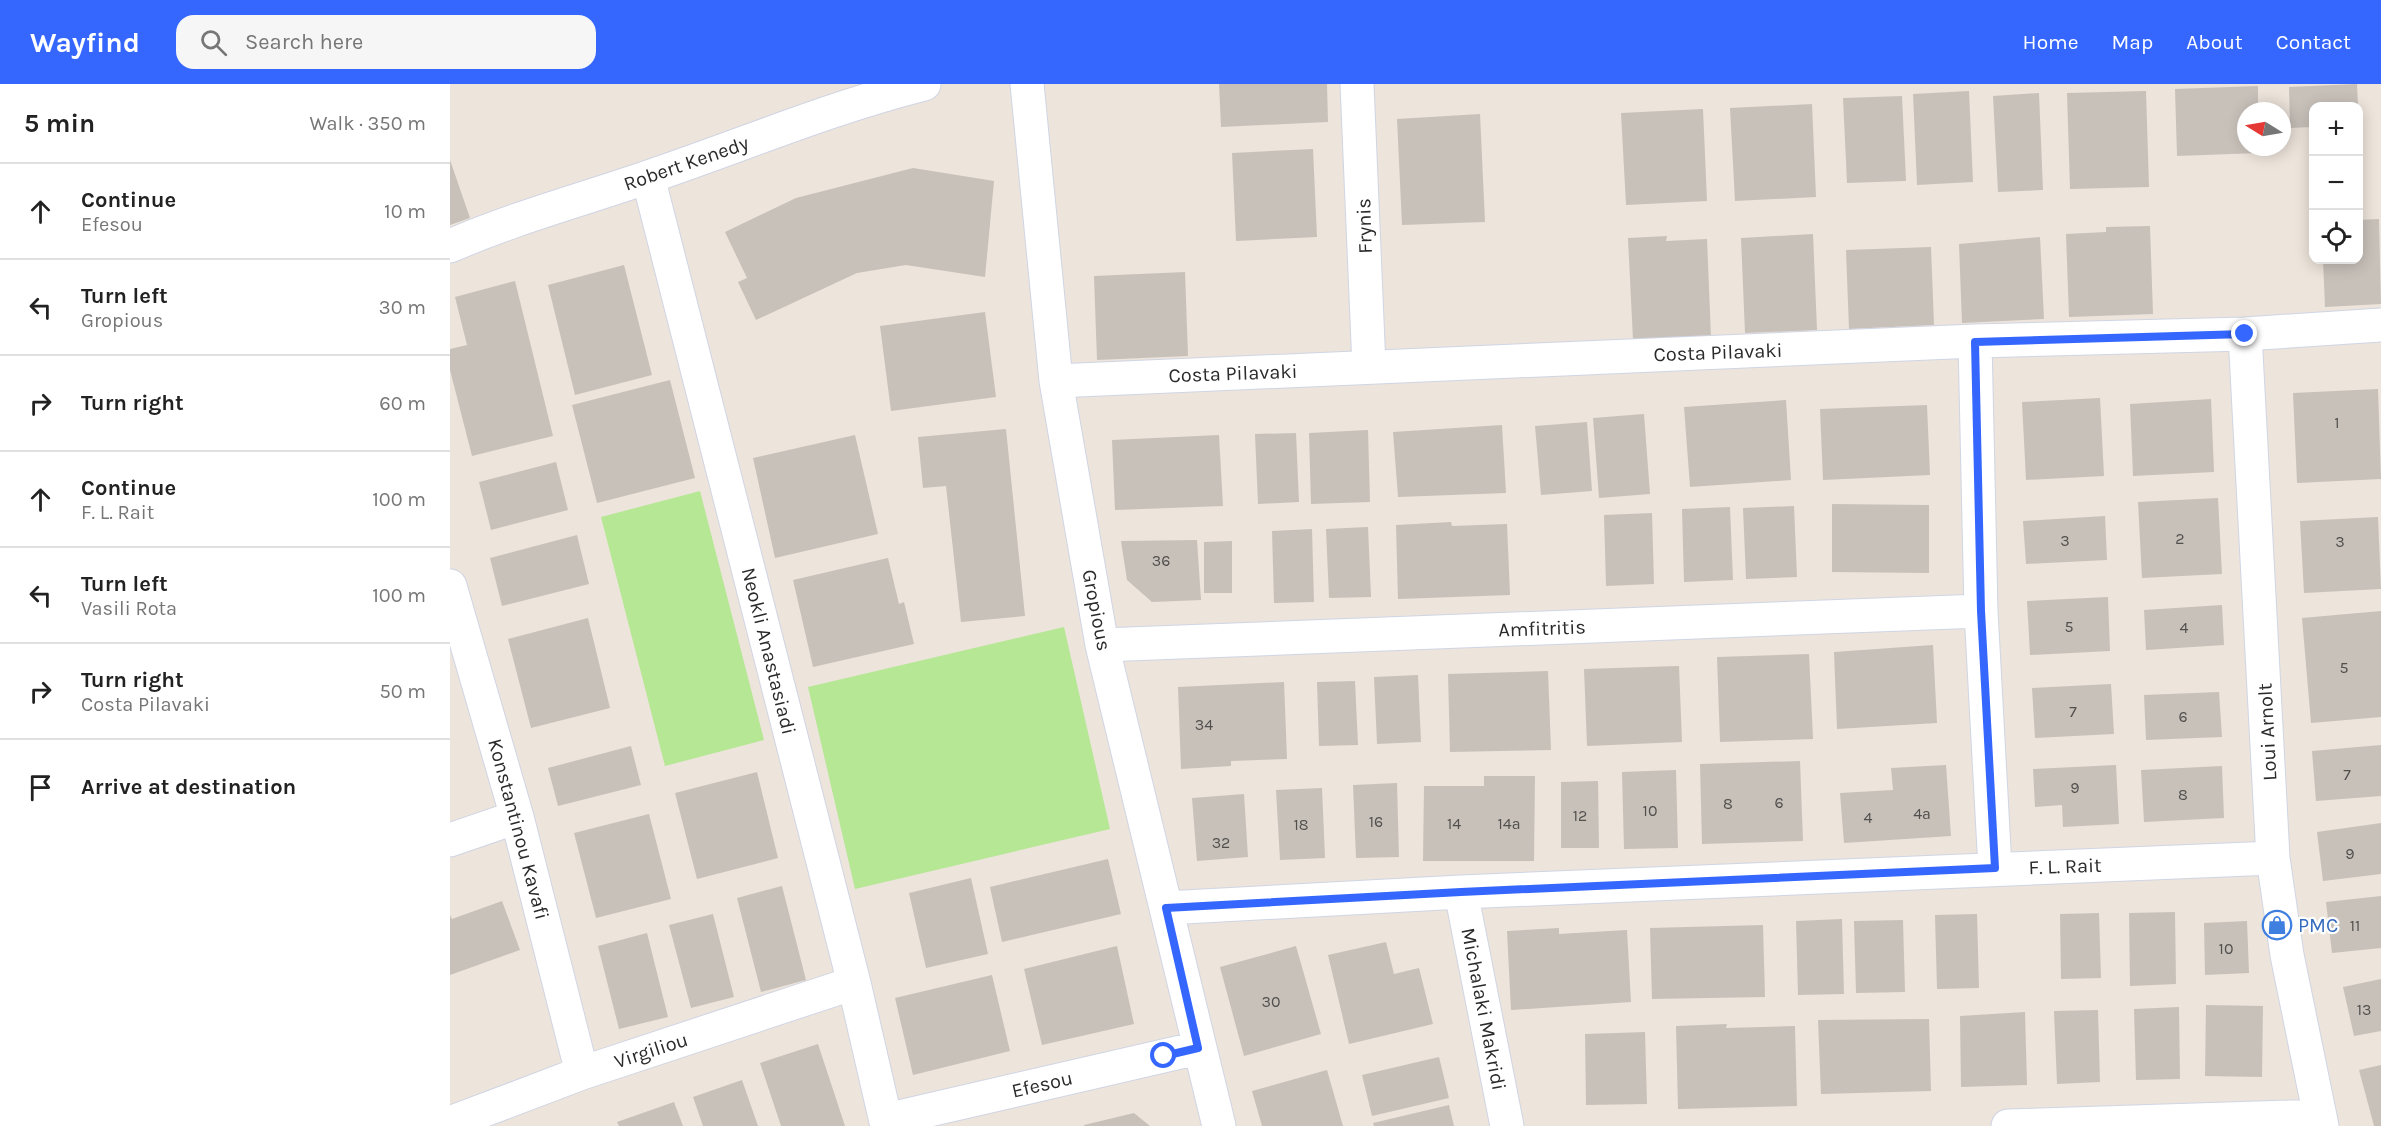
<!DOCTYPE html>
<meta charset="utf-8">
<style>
body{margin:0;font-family:Karla,sans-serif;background:#f6f6f6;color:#222}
.controls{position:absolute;right:18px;top:18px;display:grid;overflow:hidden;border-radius:12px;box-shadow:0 3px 15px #0003}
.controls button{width:54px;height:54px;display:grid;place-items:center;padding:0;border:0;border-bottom:2px solid #e0e0e0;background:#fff;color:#222;font:30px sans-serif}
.compass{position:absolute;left:1787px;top:18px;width:54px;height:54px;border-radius:50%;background:#fff;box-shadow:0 3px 15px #0003;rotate:281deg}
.stop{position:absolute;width:18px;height:18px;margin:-14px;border:4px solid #3567ff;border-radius:50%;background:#fff}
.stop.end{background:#3567ff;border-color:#fff;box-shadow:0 2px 6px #0008}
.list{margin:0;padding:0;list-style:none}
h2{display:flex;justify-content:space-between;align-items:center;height:78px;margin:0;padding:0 24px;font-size:26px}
h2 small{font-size:20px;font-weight:400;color:#767676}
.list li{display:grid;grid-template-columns:39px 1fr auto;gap:18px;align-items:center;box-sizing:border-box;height:96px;padding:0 24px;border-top:2px solid #e0e0e0}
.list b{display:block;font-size:22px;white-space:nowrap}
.list p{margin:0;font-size:20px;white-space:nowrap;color:#767676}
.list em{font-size:20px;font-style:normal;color:#767676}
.icon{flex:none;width:33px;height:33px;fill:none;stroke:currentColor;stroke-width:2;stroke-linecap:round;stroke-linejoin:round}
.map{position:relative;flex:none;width:1931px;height:1042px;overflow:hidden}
header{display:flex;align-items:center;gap:36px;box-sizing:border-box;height:84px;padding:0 30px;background:#3567ff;color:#fff}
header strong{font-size:28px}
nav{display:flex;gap:33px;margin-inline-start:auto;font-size:21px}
.search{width:420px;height:54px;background:#f6f6f6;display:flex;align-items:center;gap:15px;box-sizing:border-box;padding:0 21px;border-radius:18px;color:#767676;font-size:22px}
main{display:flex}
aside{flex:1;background:#fff}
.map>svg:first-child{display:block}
.green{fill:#b5e794}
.building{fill:#c8c1ba}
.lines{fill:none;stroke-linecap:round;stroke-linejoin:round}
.minor-casing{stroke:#d0d5e4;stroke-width:35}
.minor{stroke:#fff;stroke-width:33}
.route{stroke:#3567ff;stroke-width:8}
.labels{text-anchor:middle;stroke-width:4.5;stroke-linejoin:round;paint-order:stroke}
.number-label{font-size:16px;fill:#52504e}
.street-label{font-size:20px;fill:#2a2a2a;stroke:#fff}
.shop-label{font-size:20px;fill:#366cbe;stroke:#fff;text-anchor:start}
</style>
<header>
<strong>Wayfind</strong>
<div class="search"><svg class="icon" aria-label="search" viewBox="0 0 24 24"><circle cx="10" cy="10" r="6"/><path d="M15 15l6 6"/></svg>Search here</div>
<nav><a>Home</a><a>Map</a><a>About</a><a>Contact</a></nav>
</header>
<main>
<aside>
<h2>5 min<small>Walk · 350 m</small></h2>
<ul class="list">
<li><svg class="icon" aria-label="ahead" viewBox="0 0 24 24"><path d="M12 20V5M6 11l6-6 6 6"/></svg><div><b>Continue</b><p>Efesou</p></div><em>10 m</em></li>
<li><svg class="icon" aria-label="left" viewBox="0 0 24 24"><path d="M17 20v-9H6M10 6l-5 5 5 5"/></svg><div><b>Turn left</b><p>Gropious</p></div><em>30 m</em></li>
<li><svg class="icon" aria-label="right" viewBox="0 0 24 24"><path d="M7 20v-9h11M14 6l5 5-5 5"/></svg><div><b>Turn right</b></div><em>60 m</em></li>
<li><svg class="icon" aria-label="ahead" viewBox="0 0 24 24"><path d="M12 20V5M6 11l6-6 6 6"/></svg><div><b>Continue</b><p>F. L. Rait</p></div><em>100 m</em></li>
<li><svg class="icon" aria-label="left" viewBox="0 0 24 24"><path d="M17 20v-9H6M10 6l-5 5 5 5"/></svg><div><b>Turn left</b><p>Vasili Rota</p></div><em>100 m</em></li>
<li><svg class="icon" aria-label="right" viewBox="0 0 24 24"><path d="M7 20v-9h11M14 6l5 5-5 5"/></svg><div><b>Turn right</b><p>Costa Pilavaki</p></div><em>50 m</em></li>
<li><svg class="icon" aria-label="arrive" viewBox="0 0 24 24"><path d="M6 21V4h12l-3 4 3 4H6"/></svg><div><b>Arrive at destination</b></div></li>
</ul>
</aside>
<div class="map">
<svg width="1931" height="1042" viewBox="0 0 1931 1042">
<rect width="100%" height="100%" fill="#ede4db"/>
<path class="green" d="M250,407L314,656L215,682L151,433Z
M614,543L660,745L405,805L358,603Z"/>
<path class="building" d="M769,0H877L878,38L771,43Z
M1907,0L1908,22H1863V43L1840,44L1839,3Z
M1808,2V27H1796V63H1809V69L1727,72L1725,5Z
M1519,7L1523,98L1467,101L1463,10Z
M1696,7L1699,103L1620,105L1617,9Z
M1589,9L1593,106L1548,108L1543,12Z
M1452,12L1456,97L1397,99L1393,14Z
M1362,20L1366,113L1285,117L1280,24Z
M1253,25L1257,117L1176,121L1171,29Z
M1030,30L1035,138L952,141L947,35Z
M863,65L867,153L786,157L782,69Z
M0,76L20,134L0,141Z
M463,84L544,97L535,193L456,181L407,189L306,236L288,198L297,194L275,148L346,114Z
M1929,135L1931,220L1875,223L1873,176H1908V136Z
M1700,142L1703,230L1619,233L1616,150L1656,148V143Z
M1363,150L1367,246L1295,249L1291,154Z
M1217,152L1216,157L1257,155L1261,253L1183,256L1178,154Z
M1590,153L1594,235L1512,239L1509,160Z
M1481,163L1484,241L1399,245L1396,166Z
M174,181L202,291L125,311L98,201Z
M735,188L738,272L647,276L644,192Z
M65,197L103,352L22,372L0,286V265L17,261L5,213Z
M535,228L546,313L441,327L430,242Z
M220,296L245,394L147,419L122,321Z
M1928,305L1931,395L1847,399L1843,309Z
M1650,314L1654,392L1576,396L1572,318Z
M1761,315L1764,388L1683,392L1680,320Z
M1336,316L1341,396L1240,403L1234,323Z
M1477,321L1480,391L1373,396L1370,325Z
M1194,330L1200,410L1149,414L1143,334Z
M1137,338L1142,407L1091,411L1085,342Z
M1052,341L1056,409L948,413L943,348Z
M556,345L575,532L511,538L496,402L473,404L468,353Z
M918,346L920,418L861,420L859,349Z
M846,349L849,418L808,420L805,350Z
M405,351L428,450L325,474L303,374Z
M769,351L773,422L665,426L662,356Z
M106,378L118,426L41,446L29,398Z
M1768,414L1772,490L1692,494L1688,418Z
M1382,420L1479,421V489L1382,488Z
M1344,422L1347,493L1296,495L1293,424Z
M1280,423L1283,496L1234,498L1232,425Z
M1202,429L1204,500L1156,502L1154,431Z
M1655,432L1657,476L1576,480L1573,437Z
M1928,433L1931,505L1854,509L1850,437Z
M1001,438L1002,442L1057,440L1060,511L948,515L946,441Z
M918,443L921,513L879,514L876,445Z
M862,445L864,518L824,519L822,447Z
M127,451L139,500L52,522L40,474Z
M747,456L751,516L702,518L677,496L671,457Z
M782,457V509H754V458Z
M438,474L449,520L454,518L464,560L363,583L343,496Z
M1658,513L1660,567L1580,571L1577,517Z
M1772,521L1774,561L1696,566L1694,526Z
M1931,527V633L1861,639L1852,534Z
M138,534L160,624L81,644L58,555Z
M1483,561L1487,639L1387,645L1384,568Z
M1359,570L1363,655L1270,658L1267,573Z
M1229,582L1232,658L1137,662L1134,585Z
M1098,587L1101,666L1000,668L998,590Z
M968,591L971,658L927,660L924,593Z
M905,597L908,661L869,662L867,598Z
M834,598L837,675L781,677V682L731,685L728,603Z
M1661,600L1664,650L1585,654L1582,604Z
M1769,608L1772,653L1696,656L1694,611Z
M1931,661V712L1866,717L1862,667Z
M181,662L191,701L108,722L98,684Z
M1350,677L1353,757L1252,760L1250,680Z
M1496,681L1501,752L1394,759L1390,709L1443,706L1441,684Z
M1666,681L1669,740L1613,743L1612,721L1585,723L1583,685Z
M1772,682L1774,734L1694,738L1691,686Z
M1226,686L1228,764L1174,765L1172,688Z
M307,688L328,774L247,795L225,709Z
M1034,692H1085L1084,777H973L974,702H1034Z
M1148,697L1149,764H1111V698Z
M947,699L949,773L906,774L903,701Z
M872,704L875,774L830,776L826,706Z
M794,710L798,773L747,777L742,714Z
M199,730L221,815L146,834L124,749Z
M1931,739V790L1873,797L1867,748Z
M658,775L671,830L552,858L540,803Z
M521,794L538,870L476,884L459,809Z
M332,802L356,896L311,908L287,814Z
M1931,812V864L1882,869L1876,818Z
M52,817L70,866L0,891V831L2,835Z
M1725,828L1726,900L1680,902L1679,829Z
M1649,829L1651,894L1611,895L1610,830Z
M263,830L284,913L241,924L219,841Z
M1527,830L1529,904L1487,905L1485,831Z
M1392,835L1394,910L1348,911L1346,837Z
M1453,836L1455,908L1406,909L1404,837Z
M1797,837L1799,889L1755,891L1754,839Z
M1313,841L1315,913L1202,915L1200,844Z
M1109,844V850L1177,846L1181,918L1061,926L1057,847Z
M197,849L218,933L169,945L148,862Z
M936,858L944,890L969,884L983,940L899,960L878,871Z
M667,862L684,940L592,961L574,885Z
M846,862L871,950L794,972L770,883Z
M542,891L560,967L463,991L445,914Z
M1931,895V947L1904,952L1893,903Z
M1756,921L1813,922L1812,993L1755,992Z
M1729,923L1730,995L1686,996L1684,925Z
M1648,926L1650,998L1607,1000L1604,927Z
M1575,928L1577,1001L1511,1003L1510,932Z
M1479,935L1481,1007L1371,1010L1368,936Z
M1277,940L1276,944L1345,942L1347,1022L1228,1025L1226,942Z
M1195,948L1197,1020L1136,1021L1135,950Z
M368,960L395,1042H331L310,979Z
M989,973L999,1014L922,1032L912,991Z
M1931,981V1042H1924L1909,986Z
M877,986L893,1042H812L802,1007Z
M292,996L308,1042H253L243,1013Z
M224,1018L233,1042H169L167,1038Z
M999,1021L1004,1042H924L923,1039Z
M684,1029L700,1042H634V1041Z"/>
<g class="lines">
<g class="minor-casing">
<path id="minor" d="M577,0L606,297L652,561L769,1042
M907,0L919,283
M198,93L404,899L437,1042
M0,162C64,134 131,116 198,93C290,62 379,24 474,0
M1795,250L1823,774L1837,871L1872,1042
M1525,257L1531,527L1545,784
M606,297L1525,257L1795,250L1931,241
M0,502L67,733L132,989
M652,561L1531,527
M0,756L67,733
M1011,808L1057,1042
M716,824L1011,808L1823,774
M436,1036L748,964
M0,1039L132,989L404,899
M1558,1042L1869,1032"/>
</g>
<use href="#minor" class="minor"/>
</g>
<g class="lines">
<path class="route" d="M714,972L748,964L716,824L1011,808L1545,784L1531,527L1525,258L1795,250"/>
</g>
<defs>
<g id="shop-ring" transform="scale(1.5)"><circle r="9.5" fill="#fff" stroke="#3f7fe0" stroke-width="1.5"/><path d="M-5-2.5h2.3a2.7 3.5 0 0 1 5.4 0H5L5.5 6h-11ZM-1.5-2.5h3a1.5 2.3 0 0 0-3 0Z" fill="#3f7fe0"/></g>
</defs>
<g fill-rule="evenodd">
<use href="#shop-ring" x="1827" y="841"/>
</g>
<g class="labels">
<g class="number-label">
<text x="1887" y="344">1</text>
<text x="1730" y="460">2</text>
<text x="1615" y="462">3</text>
<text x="1890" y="463">3</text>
<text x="711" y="482">36</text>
<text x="1619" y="548">5</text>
<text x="1734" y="549">4</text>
<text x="1894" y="589">5</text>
<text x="1623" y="633">7</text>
<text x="1733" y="638">6</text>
<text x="754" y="646">34</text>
<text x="1897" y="696">7</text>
<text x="1625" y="709">9</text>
<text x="1733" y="716">8</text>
<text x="1329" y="724">6</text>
<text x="1278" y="725">8</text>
<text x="1200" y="732">10</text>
<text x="1472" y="735">4a</text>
<text x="1130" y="737">12</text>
<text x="1418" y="739">4</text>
<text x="926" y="743">16</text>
<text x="1004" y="745">14</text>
<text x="1059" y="745">14a</text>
<text x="851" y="746">18</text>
<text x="771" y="764">32</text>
<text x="1900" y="775">9</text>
<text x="1905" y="847">11</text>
<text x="1776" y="870">10</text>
<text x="821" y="923">30</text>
<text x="1914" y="931">13</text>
</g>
<g class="street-label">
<text transform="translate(236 79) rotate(-19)" y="7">Robert Kenedy</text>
<text transform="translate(914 142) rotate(-92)" y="7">Frynis</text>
<text transform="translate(1268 268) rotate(-2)" y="7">Costa Pilavaki</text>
<text transform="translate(783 289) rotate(-2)" y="7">Costa Pilavaki</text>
<text transform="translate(647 526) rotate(79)" y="7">Gropious</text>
<text transform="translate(1092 544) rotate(-2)" y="7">Amfitritis</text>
<text transform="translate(319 567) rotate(76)" y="7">Neokli Anastasiadi</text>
<text transform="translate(1817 648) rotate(-93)" y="7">Loui Arnolt</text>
<text transform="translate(69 745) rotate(75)" y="7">Konstantinou Kavafi</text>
<text transform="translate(1615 782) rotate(-2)" y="7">F. L. Rait</text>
<text transform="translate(1034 925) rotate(79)" y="7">Michalaki Makridi</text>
<text transform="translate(201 966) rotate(-18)" y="7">Virgiliou</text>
<text transform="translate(592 1000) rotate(-13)" y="7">Efesou</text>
</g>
<g class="shop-label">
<text x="1848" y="848">PMC</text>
</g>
</g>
</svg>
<div class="controls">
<button>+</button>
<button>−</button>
<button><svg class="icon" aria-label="locate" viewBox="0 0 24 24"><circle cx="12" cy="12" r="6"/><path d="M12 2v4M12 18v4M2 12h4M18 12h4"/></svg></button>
</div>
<svg class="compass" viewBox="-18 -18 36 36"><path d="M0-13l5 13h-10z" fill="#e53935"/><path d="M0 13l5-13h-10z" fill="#767676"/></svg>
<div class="stop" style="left:714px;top:972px"></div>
<div class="stop end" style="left:1795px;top:250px"></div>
</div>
</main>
